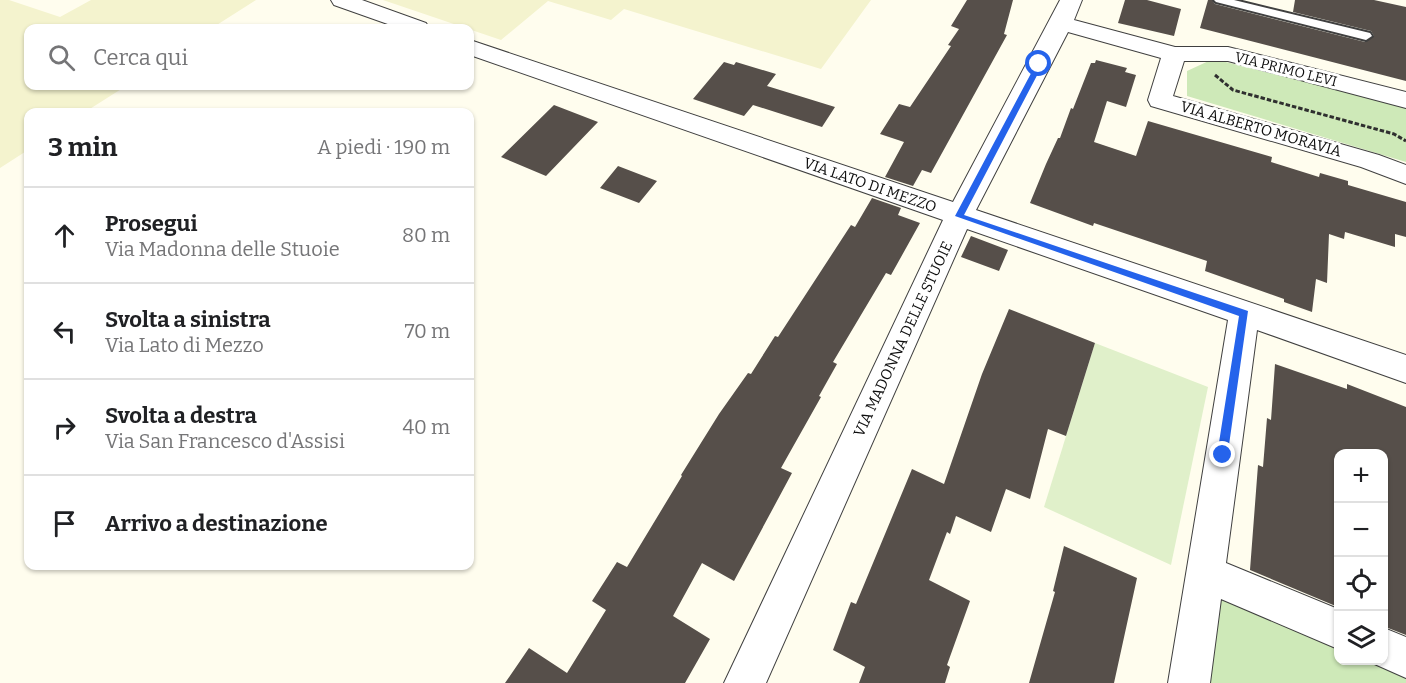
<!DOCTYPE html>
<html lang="it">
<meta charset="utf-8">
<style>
body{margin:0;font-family:Bitter,serif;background:#f2f2f2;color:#202124}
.controls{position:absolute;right:18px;bottom:18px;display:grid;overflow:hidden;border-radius:12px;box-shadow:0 2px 4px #0004}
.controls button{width:54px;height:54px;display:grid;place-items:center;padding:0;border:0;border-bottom:2px solid #e0e0e0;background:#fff;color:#202124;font:30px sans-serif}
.stop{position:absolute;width:18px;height:18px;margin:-14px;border:4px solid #2563eb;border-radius:50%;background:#fff}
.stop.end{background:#2563eb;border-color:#fff;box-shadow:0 2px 6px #0008}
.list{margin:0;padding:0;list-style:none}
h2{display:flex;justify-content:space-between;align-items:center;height:78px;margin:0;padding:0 24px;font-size:26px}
h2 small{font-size:20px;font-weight:400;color:#757577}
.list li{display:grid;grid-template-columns:39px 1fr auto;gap:18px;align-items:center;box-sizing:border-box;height:96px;padding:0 24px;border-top:2px solid #e0e0e0}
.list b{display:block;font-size:22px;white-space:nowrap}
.list p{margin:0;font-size:20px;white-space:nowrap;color:#757577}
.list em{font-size:20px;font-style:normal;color:#757577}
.icon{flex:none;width:33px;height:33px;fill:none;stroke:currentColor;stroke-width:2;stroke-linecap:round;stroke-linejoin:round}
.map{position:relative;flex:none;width:1406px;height:683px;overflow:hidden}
.search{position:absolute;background:#fff;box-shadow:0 2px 4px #0004;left:24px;top:24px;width:450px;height:66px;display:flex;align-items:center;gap:15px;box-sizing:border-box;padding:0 21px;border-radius:12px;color:#757577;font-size:22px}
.panel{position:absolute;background:#fff;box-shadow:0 2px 4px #0004;left:24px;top:108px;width:450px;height:462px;border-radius:12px}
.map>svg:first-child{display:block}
.farmland{fill:#f4f3ce}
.green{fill:#cee9b8}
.pitch{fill:#e0f0ca}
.building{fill:#564f4a}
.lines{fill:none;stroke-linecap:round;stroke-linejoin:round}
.lane-casing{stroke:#404040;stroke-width:4}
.street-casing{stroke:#404040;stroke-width:2}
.path{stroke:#2f2f2f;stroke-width:3;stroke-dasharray:4.5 2;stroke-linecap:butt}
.lane{fill:#fff;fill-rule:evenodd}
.street{fill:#fff;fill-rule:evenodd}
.route{fill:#2563eb}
.labels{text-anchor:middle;stroke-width:6;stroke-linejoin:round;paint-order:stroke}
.far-street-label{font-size:14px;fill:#0d0d0d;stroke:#fff}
.street-label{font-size:15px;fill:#0d0d0d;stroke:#fff}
</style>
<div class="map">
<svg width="1406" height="683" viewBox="0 0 1406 683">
<rect width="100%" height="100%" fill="#fffdee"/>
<path class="farmland" d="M0,0H9L60,17L91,0H256L212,28H28V86H126L85,112H28V150L0,168Z
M383,0H871L821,69L624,9L611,20L548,1L501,40Z"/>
<path class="green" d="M1213,59L1406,105V162L1187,96V71Z
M1205,573L1338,629V660H1384V648L1406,658V683H1194Z"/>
<path class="pitch" d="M1095,343L1208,387L1171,565L1044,507Z"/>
<path class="building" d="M967,0H1013L1004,34L1007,35L931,173L922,170L913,186L885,177L904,142L880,134L899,104L910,107L951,46L948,45L959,29L951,26Z
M1125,0H1147L1181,9L1174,36L1118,23Z
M1208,0H1212L1215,4L1365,42L1374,36L1371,31L1293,12L1295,0H1374L1406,7V81L1200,28Z
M1096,60L1127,68L1125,72L1136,75L1126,107L1107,101L1094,142L1136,156L1148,121L1272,157L1271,162L1319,177L1320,173L1348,181V185L1406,202V237L1395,234V247L1345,232L1344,239L1329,234L1327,283L1316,279L1312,312L1284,302V299L1205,271L1207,261L1094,223L1093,226L1030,203L1046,164L1058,138H1060L1071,108L1073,109L1091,63H1095Z
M724,62L734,65L736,62L776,74L767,86L835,107L822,127L753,105L744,116L693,99Z
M554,105L598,122L546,176L501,157Z
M618,166L657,181L639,203L600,188Z
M872,198L901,208L898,215L920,223L891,275L886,273L833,362L837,364L819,396L821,397L781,468L792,473L734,581L702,563L673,616L710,639L685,683H505L529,648L567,673L606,610L592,601L617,562L627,567L682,476L681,475L719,414L748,373L751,374L775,336L778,337L851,225L855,227Z
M971,236L1008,250L999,271L961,257Z
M1009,309L1095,343L1066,436L1048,429L1030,499L1006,489L991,532L956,516L950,534L947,532L929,580L970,601L947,665L950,667L945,683H859L865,667L833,650L851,602L856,604L912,469L944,484L982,374Z
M1275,364L1347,389V384L1406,407V635L1383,626V453H1338V607L1250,570L1258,465L1263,467L1267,418L1271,420Z
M1064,546L1137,578L1114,683H1029L1055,592L1053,591Z"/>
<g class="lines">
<g class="lane-casing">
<path id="lane" d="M1214,0H1234L1370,33L1372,36L1366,40L1216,2Z"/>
</g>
<g class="street-casing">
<path id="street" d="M331,0H362L426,23L429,28H399L334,5Z
M1060,0H1082L1074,20L1175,47H1228L1406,92V108L1228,61H1184L1173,96L1379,155L1406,165V184L1361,167L1151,106L1148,100L1161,58L1068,32L976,210L1406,355V383L1257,330L1226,563L1338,609V649L1221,599L1210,683H1168L1228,320L967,229L766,683H724L943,220L470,55V40L953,202Z
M1384,628L1406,637V678L1370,662L1369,660H1384Z"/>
</g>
<path class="path" d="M1215,75L1233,90L1394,134L1406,141"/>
<use href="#lane" class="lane"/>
<use href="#street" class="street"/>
</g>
<path class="route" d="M1039,62L1043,64L964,215L1248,311L1227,459H1219L1217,455L1239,316L955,216L1036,64Z"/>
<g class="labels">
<g class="far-street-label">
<text transform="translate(1286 69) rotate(14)" y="5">VIA PRIMO LEVI</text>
</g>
<g class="street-label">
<text transform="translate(1261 129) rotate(16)" y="5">VIA ALBERTO MORAVIA</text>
<text transform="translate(870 185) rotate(19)" y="5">VIA LATO DI MEZZO</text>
<text transform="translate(903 339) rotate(-65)" y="5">VIA MADONNA DELLE STUOIE</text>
</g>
</g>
</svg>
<div class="controls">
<button>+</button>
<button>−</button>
<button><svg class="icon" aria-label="locate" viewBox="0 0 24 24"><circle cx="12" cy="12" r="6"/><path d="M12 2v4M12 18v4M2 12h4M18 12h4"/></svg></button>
<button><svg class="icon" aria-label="layers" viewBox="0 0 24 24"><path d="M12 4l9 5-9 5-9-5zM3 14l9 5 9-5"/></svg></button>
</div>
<div class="stop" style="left:1039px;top:64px"></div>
<div class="stop end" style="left:1223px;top:455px"></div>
<div class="search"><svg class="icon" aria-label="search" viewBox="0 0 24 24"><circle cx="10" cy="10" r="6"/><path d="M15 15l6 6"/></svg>Cerca qui</div>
<section class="panel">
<h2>3 min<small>A piedi · 190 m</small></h2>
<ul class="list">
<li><svg class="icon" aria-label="ahead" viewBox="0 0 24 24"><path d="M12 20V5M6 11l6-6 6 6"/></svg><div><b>Prosegui</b><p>Via Madonna delle Stuoie</p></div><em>80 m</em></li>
<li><svg class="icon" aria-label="left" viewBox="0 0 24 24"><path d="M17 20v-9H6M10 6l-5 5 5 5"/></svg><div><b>Svolta a sinistra</b><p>Via Lato di Mezzo</p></div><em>70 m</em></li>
<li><svg class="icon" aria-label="right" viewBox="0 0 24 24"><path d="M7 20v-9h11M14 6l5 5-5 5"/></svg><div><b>Svolta a destra</b><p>Via San Francesco d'Assisi</p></div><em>40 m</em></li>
<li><svg class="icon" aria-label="arrive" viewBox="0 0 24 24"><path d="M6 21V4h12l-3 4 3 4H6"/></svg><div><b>Arrivo a destinazione</b></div></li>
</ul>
</section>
</div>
